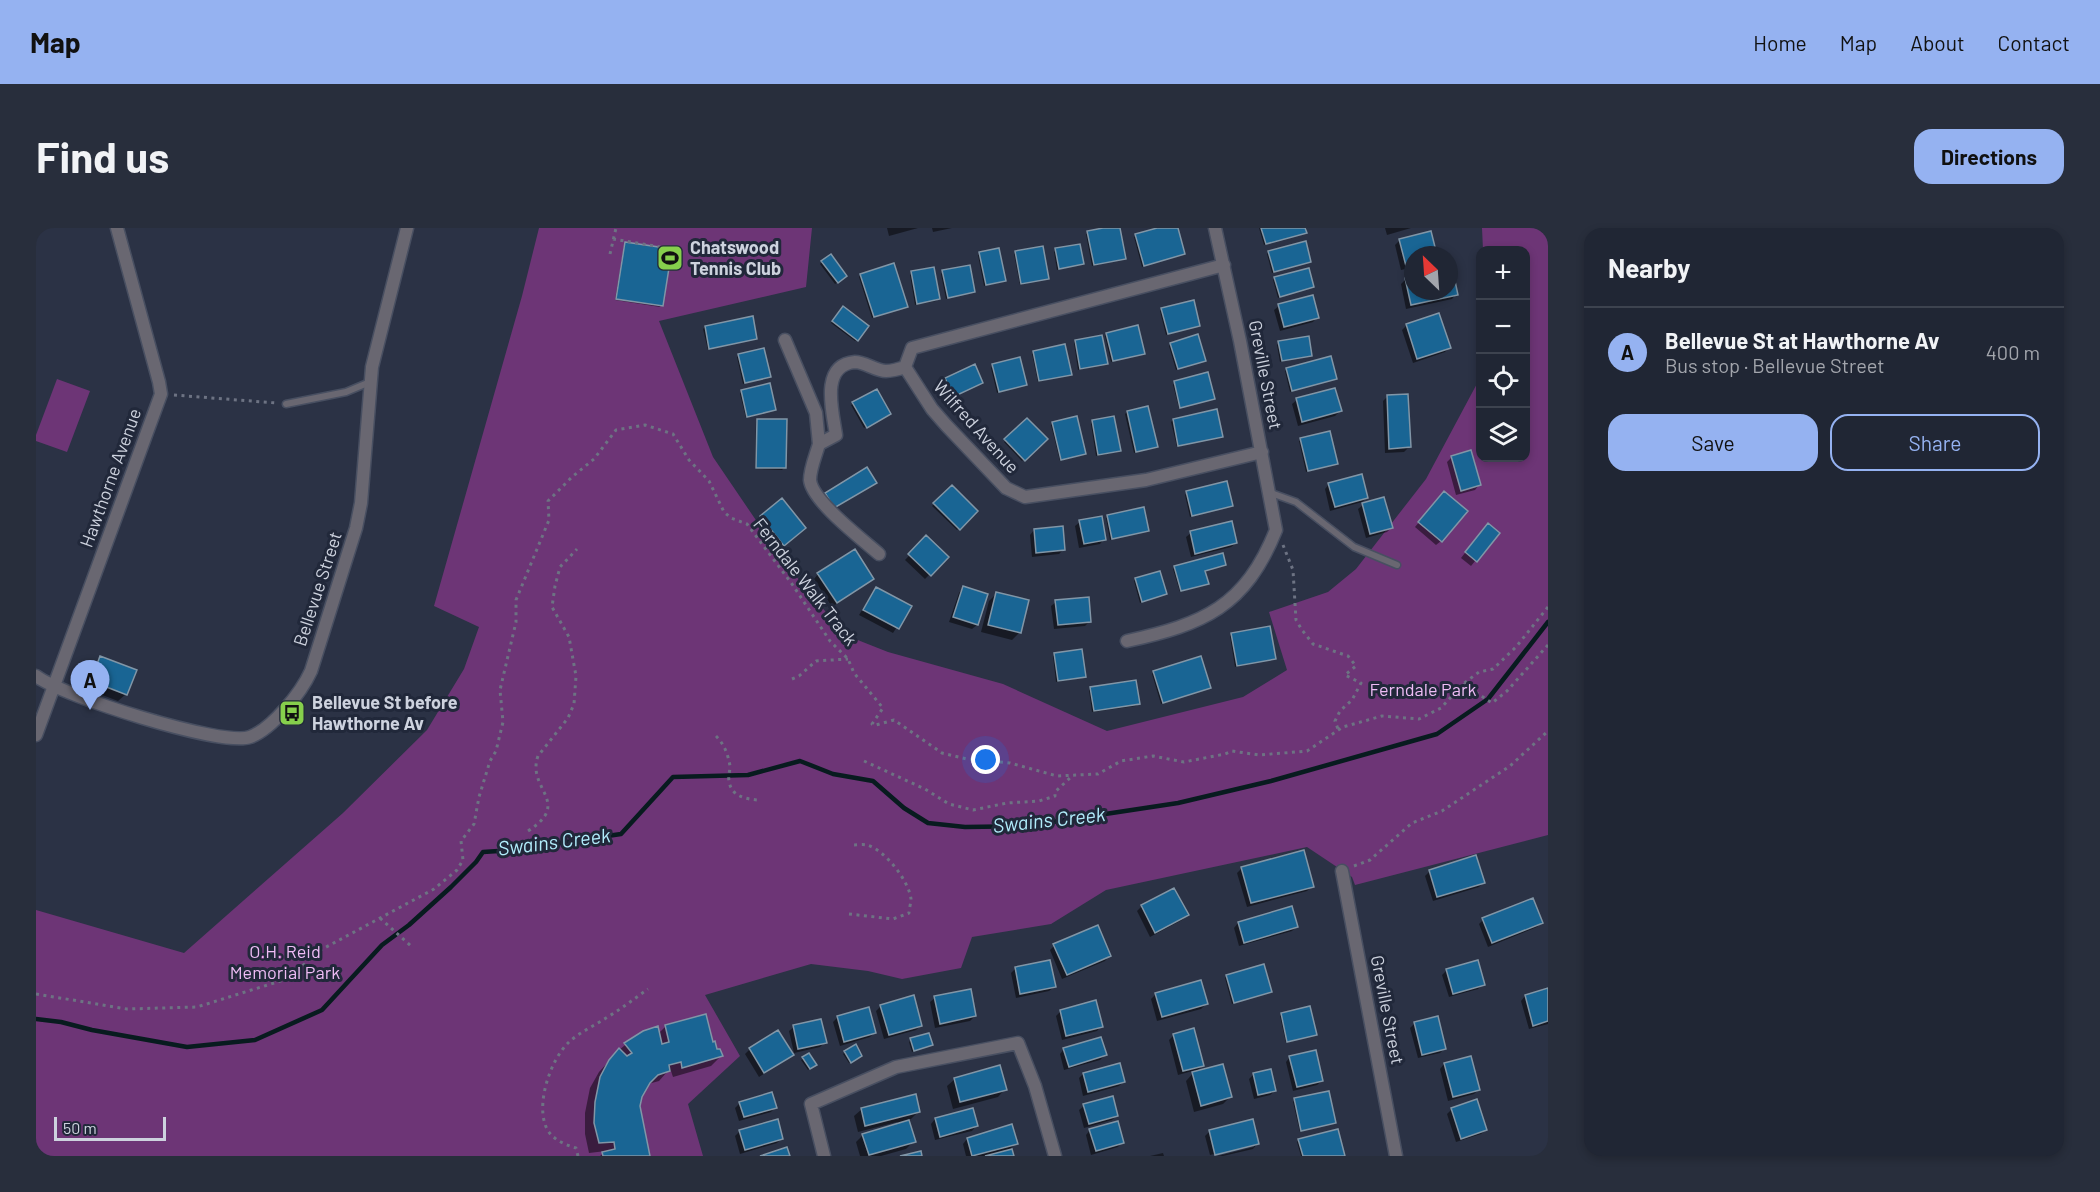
<!DOCTYPE html>
<meta charset="utf-8">
<style>
body{margin:0;font-family:Barlow,sans-serif;background:#282e3c;color:#f1f3f6}
.controls{position:absolute;right:18px;top:18px;display:grid;overflow:hidden;border-radius:12px;box-shadow:0 3px 9px #0003}
.controls button{width:54px;height:54px;display:grid;place-items:center;padding:0;border:0;border-bottom:2px solid #3d434f;background:#202634;color:#f1f3f6;font:30px sans-serif}
.compass{position:absolute;left:1368px;top:18px;width:54px;height:54px;border-radius:50%;background:#202634;box-shadow:0 3px 9px #0003;rotate:335deg}
.scale{position:absolute;left:18px;bottom:15px;width:112px;box-sizing:border-box;padding-left:6px;border:3px solid #cdd2de;border-top:0;font-size:16px;line-height:21px;white-space:nowrap;color:#cdd2de;-webkit-text-stroke:4px #21283a;paint-order:stroke}
.you{position:absolute;left:950px;top:532px;width:21px;height:21px;margin:-15px;border:4px solid #fff;border-radius:50%;background:#1a73e8;box-shadow:0 0 0 9px #1a73e833}
.badge{display:grid;place-items:center;width:39px;height:39px;border-radius:50%;background:#95b2f1;color:#111;font-size:20px;font-weight:700}
.pin{position:absolute;translate:-50% -50px;filter:drop-shadow(0 2px 3px #0008)}
.pin::after{content:'';position:absolute;top:32px;width:21px;height:18px;background:inherit;clip-path:polygon(0 0,100% 0,50% 100%)}
.list{margin:0;padding:0;list-style:none}
h2{display:flex;justify-content:space-between;align-items:center;height:78px;margin:0;padding:0 24px;font-size:26px}
h2 small{font-size:20px;font-weight:400;color:#a2a5ac}
.list li{display:grid;grid-template-columns:39px 1fr auto;gap:18px;align-items:center;box-sizing:border-box;height:90px;padding:0 24px;border-top:2px solid #3d434f}
.list b{display:block;font-size:22px;white-space:nowrap}
.list p{margin:0;font-size:20px;white-space:nowrap;color:#a2a5ac}
.list em{font-size:20px;font-style:normal;color:#a2a5ac}
.actions{display:flex;gap:12px;padding:18px 24px}
.actions a{flex:1;padding:14px 0;border:2px solid #95b2f1;border-radius:18px;text-align:center;font-size:21px;color:#95b2f1}
.actions .main{background:#95b2f1;color:#111}
.icon{flex:none;width:33px;height:33px;fill:none;stroke:currentColor;stroke-width:2;stroke-linecap:round;stroke-linejoin:round}
.map{position:relative;flex:none;width:1512px;height:928px;overflow:hidden;border-radius:18px}
header{display:flex;align-items:center;gap:36px;box-sizing:border-box;height:84px;padding:0 30px;background:#95b2f1;color:#111}
header strong{font-size:28px}
nav{display:flex;gap:33px;margin-inline-start:auto;font-size:21px}
.intro{display:flex;align-items:center;justify-content:space-between;box-sizing:border-box;height:144px;padding:0 36px}
h1{margin:0;font-size:42px}
.button{padding:15px 27px;border-radius:18px;background:#95b2f1;color:#111;font-size:21px;font-weight:700}
main{display:flex;gap:36px;padding:0 36px}
aside{flex:1;background:#202634;border-radius:18px;box-shadow:0 3px 9px #0003}
.map>svg:first-child{display:block}
.green{fill:#6d3576}
.shadow{fill:#0007}
.lines{fill:none;stroke-linecap:round;stroke-linejoin:round}
.stream{stroke:#081b1f;stroke-width:4.5}
.building{fill:#196594;stroke:#8196a7;stroke-width:1.5}
.lane-casing{stroke:#484f61;stroke-width:9}
.street-casing{stroke:#484f61;stroke-width:15}
.path{stroke:#6d7383;stroke-width:3;stroke-dasharray:3 4.5;stroke-linecap:butt}
.lane{stroke:#696771;stroke-width:6}
.street{stroke:#696771;stroke-width:12}
.labels{text-anchor:middle;stroke-width:6;stroke-linejoin:round;paint-order:stroke}
.poi-label{font-size:18px;font-weight:bold;fill:#cdd2de;stroke:#21283a;text-anchor:start}
.street-label{font-size:18px;fill:#cdd2de;stroke:#21283a}
.park-label{font-size:18px;fill:#efbcf6;stroke:#21283a}
.water-label{font-size:20px;font-style:italic;fill:#b1ecfb;stroke:#21283a}
</style>
<header>
<strong>Map</strong>
<nav><a>Home</a><a>Map</a><a>About</a><a>Contact</a></nav>
</header>
<div class="intro"><h1>Find us</h1><a class="button">Directions</a></div>
<main>
<div class="map">
<svg width="1512" height="928" viewBox="0 0 1512 928">
<rect width="100%" height="100%" fill="#2b3245"/>
<path class="green" d="M503,0H776L770,59L623,93L677,229L749,335L809,407L852,424L967,456L1071,503L1207,469L1251,442L1233,384L1292,364L1320,341L1390,251L1444,150V230H1490V22H1447L1446,0H1512V607L1319,657L1316,649L1271,619L1070,662L1015,696L936,709L925,740L866,751L832,743L775,736L669,767L704,828L652,876L667,928H0V682L148,725L307,585L391,502L428,441L443,399L398,378L486,68Z
M21,151L54,163L31,224L0,213V207Z"/>
<path class="shadow" d="M851,0H882L853,8Z
M896,0H916L897,4Z
M1075,0H1082L1088,31L1056,38L1050,6Z
M1126,0H1140L1148,25L1106,39L1098,9Z
M1223,0H1268L1269,4L1228,17Z
M1349,0H1375L1351,7Z
M1364,12L1399,27H1377V39L1365,42L1359,17Z
M590,16L625,77L624,79L579,72L588,18Z
M1020,22L1047,36L1021,42L1018,24Z
M980,24L1011,50L984,57L978,26Z
M1233,24L1274,34L1236,45L1231,26Z
M944,26L968,53L967,54L948,58L942,27Z
M786,34L808,50L799,56L784,36Z
M1413,42L1420,66L1416,71L1370,81L1365,56L1370,51L1377,50V63H1413Z
M907,44L937,63L910,71L905,46Z
M876,45L902,71L900,73L879,77L874,47Z
M825,47L868,80L836,90L823,49Z
M1239,50L1276,59L1242,70L1237,52Z
M1243,78L1281,89L1277,94L1244,103L1238,82Z
M807,80L821,112L819,113L795,95Z
M1126,81L1163,98L1130,107L1124,83Z
M1371,97L1413,120L1409,124L1377,135L1366,102Z
M669,99L720,111L672,122L667,101Z
M1071,106L1108,125L1075,134L1069,108Z
M1039,113L1070,136L1042,142L1038,115Z
M1243,115L1274,127L1244,134L1241,117Z
M1135,116L1168,132L1140,142L1133,118Z
M998,125L1034,146L1002,154L996,126Z
M703,127L734,149L707,156L701,129Z
M938,138L946,155L915,170L908,153Z
M957,138L989,156L961,165L955,140Z
M1251,141L1299,151L1254,164L1249,143Z
M1139,155L1177,170L1143,180L1137,157Z
M705,164L739,182L710,190L704,166Z
M1351,169L1373,219L1368,224L1349,225L1347,173Z
M1261,172L1304,183L1299,188L1262,198L1256,176Z
M817,176L851,187L828,200L815,177Z
M1091,184L1120,218L1118,220L1098,225L1089,186Z
M722,192L748,240L746,242L719,241L720,194Z
M991,192L1010,211L986,233L968,214Z
M1137,192L1185,208L1141,219L1135,194Z
M1056,194L1083,222L1081,224L1060,228L1055,196Z
M1017,195L1049,225L1047,227L1024,233L1015,197Z
M1265,212L1300,236L1270,244L1263,213Z
M1416,229L1443,257L1439,262L1420,267L1411,234Z
M1293,256L1330,270L1326,274L1294,283L1289,261Z
M916,259L940,284L921,302L896,278Z
M1151,265L1195,278L1154,289L1149,267Z
M1404,270L1405,313L1400,317L1379,299Z
M746,272L768,300L746,318L724,291Z
M1327,277L1355,300L1351,304L1330,310L1322,281Z
M1072,289L1111,303L1074,312L1070,290Z
M1044,294L1068,311L1064,316L1043,320L1039,298Z
M998,302L1028,321L1023,326L996,329L994,307Z
M1447,302L1462,305L1435,338L1425,330Z
M1155,305L1200,315L1195,319L1155,329L1150,309Z
M890,310L911,329L889,351L869,332Z
M1188,336L1168,344L1171,355L1169,357L1144,364L1137,341L1139,340Z
M782,346L836,351L796,379L778,351Z
M1100,351L1129,366L1104,375L1098,353Z
M840,360L874,379L857,405L823,387Z
M927,360L950,367L941,397L936,401L913,394L923,365Z
M960,366L984,404L976,412L945,404L953,373Z
M1020,374L1054,393L1049,398L1018,401L1015,378Z
M1196,406L1239,430L1199,439L1194,408Z
M1019,427L1048,448L1046,450L1020,454L1017,428Z
M65,430L90,466L82,473L48,460L57,437Z
M1118,444L1173,460L1125,476L1116,446Z
M1055,461L1102,476L1100,478L1056,484L1053,462Z
M1206,640L1276,658L1271,663L1211,679L1201,645Z
M1394,643L1447,655L1443,659L1397,673L1389,648Z
M1137,662L1151,687L1146,692L1114,709L1101,683L1105,679Z
M1447,692L1505,695L1501,699L1452,719L1443,696Z
M1202,695L1260,699L1256,703L1203,718L1198,700Z
M1018,718L1073,728L1069,733L1026,751L1014,722Z
M980,740L1018,759L1013,763L980,770L975,745Z
M1411,742L1447,756L1442,761L1413,769L1406,747Z
M1191,748L1234,764L1196,776L1189,750Z
M1512,762V796L1493,801L1485,773L1489,768Z
M1120,766L1170,776L1165,781L1121,793L1115,771Z
M899,770L939,788L934,793L899,800L894,774Z
M1059,774L1065,798L1061,803L1026,812L1020,788L1024,784Z
M845,778L885,797L880,802L848,811L840,783Z
M1245,787L1279,806L1250,815L1244,788Z
M802,789L838,805L834,809L804,818L797,794Z
M1379,795L1409,820L1404,825L1382,830L1374,800Z
M630,798L676,816L685,828L675,838L637,849L635,843L631,844L623,853L612,856L604,868L603,878L612,928H564L570,923L553,925L549,906V885L554,860L563,844L583,822L599,809L622,806Z
M758,799L789,814L784,819L758,825L753,803Z
M1138,807L1167,837L1159,845L1194,869L1187,876L1158,884L1150,853L1160,842L1142,847L1133,812Z
M875,812L895,817L876,824L873,814Z
M714,821L756,827L723,849L709,826Z
M1028,821L1069,827L1064,832L1028,842L1024,826Z
M809,824L823,830L813,835L807,826Z
M1254,829L1286,853L1281,857L1257,863L1250,834Z
M767,831L777,838L772,842L765,832Z
M1408,836L1442,862L1438,866L1412,873L1404,841Z
M1047,846L1087,854L1083,858L1047,868L1043,850Z
M1218,846L1239,863L1234,867L1218,871L1213,851Z
M919,851L969,861L962,869L917,881L911,858Z
M1259,872L1299,894L1264,904L1257,874Z
M704,875L739,879L735,884L703,893L699,880Z
M1048,878L1080,888L1076,892L1048,900L1043,882Z
M826,881L883,883L875,891L871,892L878,913L870,921L845,928H824L820,914L827,907L862,897L861,894L822,904L818,888Z
M1416,881L1450,902L1445,906L1420,914L1411,886Z
M936,882L940,898L936,903L899,912L895,896L899,891Z
M1054,902L1086,914L1082,919L1055,927L1050,907Z
M704,903L745,911L741,915L704,926L699,908Z
M1174,903L1221,916L1217,921L1187,928H1182L1218,919V916L1174,927L1169,908Z
M931,911L980,915L975,920L977,928H930L927,916Z
M1263,912L1307,928H1265L1261,914Z
M1127,925L1128,928H1114Z"/>
<g class="lines">
<path class="stream" d="M0,791L25,794L56,802L151,819L219,812L286,782L346,717L373,697L415,659L440,634L447,624L476,622L585,606L637,549L712,547L764,533L797,546L837,553L868,580L892,595L929,599L990,598L1142,575L1235,553L1401,506L1452,471L1512,394"/>
</g>
<path class="building" d="M1067,0H1084L1090,31L1058,37L1051,3Z
M1121,0H1142L1149,26L1108,38L1099,6Z
M1225,0H1269L1271,5L1230,16Z
M1395,3L1401,27H1377V36L1370,38L1363,11Z
M1270,13L1275,34L1238,44L1232,23Z
M589,14L636,21L627,78L580,71Z
M1044,16L1048,36L1023,41L1019,20Z
M1007,18L1013,51L985,56L979,23Z
M963,20L970,53L950,57L943,24Z
M795,26L811,48L802,55L785,33Z
M858,35L872,79L838,89L824,46Z
M934,37L939,64L912,70L906,42Z
M898,39L904,71L881,76L875,43Z
M1416,39L1422,67L1375,77L1369,50L1377,48V63H1413V40Z
M1273,40L1278,59L1244,69L1238,49Z
M1277,67L1283,90L1248,99L1242,76Z
M1158,72L1164,98L1132,106L1125,80Z
M807,78L833,98L822,113L796,93Z
M1403,85L1415,120L1381,131L1370,96Z
M717,88L721,111L673,121L669,98Z
M1102,97L1109,126L1077,133L1070,105Z
M1162,106L1170,133L1142,141L1134,115Z
M1066,107L1072,136L1044,141L1039,112Z
M1273,108L1276,128L1246,133L1242,113Z
M1029,116L1036,147L1003,153L997,123Z
M728,120L735,149L709,155L702,126Z
M1295,128L1301,151L1256,163L1250,140Z
M984,129L991,157L963,164L956,136Z
M939,136L947,155L917,169L909,150Z
M1172,144L1179,171L1144,180L1138,153Z
M734,155L740,182L711,189L705,162Z
M1299,160L1306,183L1266,194L1260,170Z
M841,161L855,186L831,200L816,174Z
M1372,166L1375,219L1353,221L1351,167Z
M1112,178L1122,219L1100,224L1091,183Z
M1181,181L1187,209L1142,218L1137,191Z
M1041,188L1050,226L1025,232L1016,194Z
M1078,188L1085,223L1062,227L1056,192Z
M991,190L1012,211L989,233L968,211Z
M721,191H751L750,240H720Z
M1294,203L1302,236L1272,243L1264,210Z
M1435,222L1445,257L1425,263L1415,228Z
M831,239L841,255L798,280L789,265Z
M1326,246L1332,270L1299,279L1292,255Z
M1191,253L1197,278L1156,288L1150,263Z
M916,257L942,283L924,302L897,275Z
M1408,263L1432,283L1406,314L1382,294Z
M1348,269L1357,300L1334,306L1326,275Z
M746,270L770,300L748,318L724,288Z
M1108,279L1113,303L1076,311L1071,287Z
M1066,288L1070,312L1048,316L1043,292Z
M1196,293L1201,315L1159,326L1154,303Z
M1452,295L1464,305L1441,334L1429,324Z
M1027,298L1029,322L1000,325L998,301Z
M890,307L913,329L895,348L872,326Z
M819,321L838,351L801,375L781,345Z
M1187,325L1190,337L1169,343L1173,356L1145,363L1138,338Z
M1124,343L1131,366L1106,374L1099,350Z
M927,358L952,366L942,397L917,389Z
M840,359L876,378L863,401L827,382Z
M960,364L993,372L985,405L952,397Z
M1053,369L1055,394L1022,397L1019,372Z
M1234,398L1240,431L1201,438L1195,405Z
M1046,421L1050,449L1022,453L1018,425Z
M64,428L101,442L91,467L55,453Z
M1165,428L1175,460L1127,475L1117,443Z
M1100,452L1104,476L1058,483L1054,459Z
M1268,622L1278,659L1215,675L1205,639Z
M1440,627L1449,655L1401,669L1393,642Z
M1138,660L1153,687L1119,705L1105,677Z
M1497,670L1507,695L1456,715L1446,690Z
M1256,678L1262,699L1208,715L1202,694Z
M1062,697L1075,728L1031,747L1017,716Z
M1014,732L1020,759L984,766L979,739Z
M1442,732L1449,757L1417,766L1410,741Z
M1228,736L1236,764L1198,775L1190,747Z
M1165,752L1172,776L1126,789L1119,765Z
M1512,760V793L1497,798L1489,767Z
M935,761L940,788L904,796L898,768Z
M878,767L886,798L853,807L844,777Z
M1060,772L1067,799L1030,808L1024,782Z
M1274,778L1281,807L1251,814L1245,785Z
M833,779L840,805L808,814L801,788Z
M670,786L677,814L679,813L681,821H684L687,828L646,840L645,834L633,837L634,843L622,847L614,855L606,869L604,878L614,928H567L566,924L579,921L578,914L563,915L558,895L559,874L564,849L573,832L583,820L591,828L596,825L588,815L607,803L622,798L626,816L633,814L629,797Z
M1402,788L1410,821L1386,827L1378,794Z
M785,791L791,815L762,821L757,797Z
M1158,800L1168,838L1147,843L1137,806Z
M742,802L758,827L728,845L713,820Z
M893,805L897,817L878,823L874,810Z
M1065,809L1071,827L1033,839L1027,820Z
M820,816L826,828L815,835L808,823Z
M1280,822L1287,853L1261,859L1253,828Z
M773,825L781,837L774,841L766,829Z
M1435,828L1444,862L1417,869L1408,835Z
M1084,835L1089,854L1052,864L1047,845Z
M1187,836L1196,869L1165,878L1156,844Z
M964,837L971,862L924,874L918,850Z
M1235,841L1240,863L1222,867L1217,845Z
M1293,863L1300,895L1265,903L1258,870Z
M736,864L741,880L708,889L703,874Z
M880,866L884,884L829,898L825,880Z
M1077,868L1082,888L1053,896L1047,876Z
M1441,871L1451,902L1425,911L1415,880Z
M937,880L942,898L904,909L899,890Z
M742,891L747,911L709,922L703,902Z
M1217,891L1223,916L1179,927L1173,902Z
M873,892L880,914L833,927L826,906Z
M1082,893L1088,915L1060,923L1053,901Z
M976,896L982,916L936,928L931,910Z
M1302,901L1309,928H1267L1262,911Z
M751,919L754,928H724Z
M976,921L978,928H949Z
M885,923L886,928H864Z"/>
<g class="lines">
<g class="lane-casing">
<path id="lane" d="M250,176L310,164L334,154
M1235,265L1260,274L1318,319L1361,337"/>
</g>
<g class="street-casing">
<path id="street" d="M1188,37L876,120L869,139L896,181L910,197L970,260L989,269L1110,252L1226,224
M749,112L780,185L783,216
M843,326C826,311 776,273 774,252C774,240 780,227 783,216L800,207C797,185 783,137 819,134C829,134 840,143 850,143C856,143 863,141 869,139
M1091,413C1168,396 1209,379 1240,302L1204,113L1179,0
M0,448C26,468 186,519 214,509C236,501 265,465 275,443L320,300L325,275L336,139L371,0
M0,507L125,166L123,154L81,0
M1306,643L1360,928
M788,928L775,876L860,839L982,815L999,858L1019,928"/>
</g>
<path class="path" d="M577,11L643,22
M574,26L580,0
M138,167L240,175
M1247,317L1257,342L1260,392L1266,402L1277,416L1312,428L1320,438L1309,447L1325,455L1316,472L1304,483L1299,493L1302,501
M756,451L763,448L780,433L812,431
M1427,456L1456,475L1471,463L1512,417
M680,508C688,516 692,526 694,538C694,543 692,548 693,553C695,568 709,571 722,572
M828,533L889,561L913,576L937,582L971,575L1003,573L1019,568V564L1036,548
M492,603C537,574 490,561 502,528L532,490L538,476L540,448L533,409L516,379L519,358L524,339L541,321
M1318,638L1334,632L1376,595L1406,583L1474,538L1512,503
M813,686L857,691L873,685C873,681 875,675 875,671C873,653 849,622 831,617C827,616 821,617 817,617
M344,690L376,719
M0,766L91,781L161,779L254,750L281,724L398,661L421,642L427,632L425,613L438,596L443,569L454,533L460,523L467,494L464,462L480,394V372L513,292L512,273L536,249L558,231L580,202L609,197L637,206L653,232L673,253L688,284L695,290L711,296L756,356L794,413L812,431L818,445L847,480L836,496L840,497L858,492L906,525L931,531L974,535L1021,548L1062,546L1085,533L1117,528L1148,534L1189,526L1196,523L1223,527L1271,523L1307,499L1346,488L1383,491L1405,480L1427,456L1443,444L1457,441L1480,419L1512,379
M542,928L540,920C527,916 513,910 509,896C501,872 515,832 532,815C542,805 558,798 570,790C585,781 598,771 612,761"/>
<use href="#lane" class="lane"/>
<use href="#street" class="street"/>
</g>
<defs>
<g id="stadium-square" transform="scale(1.35)"><rect x="-9" y="-9" width="18" height="18" rx="4" fill="#86cf4c" stroke="#21283a"/><path d="M0-5a6.5 5 0 1 0 0 10a6.5 5 0 1 0 0-10ZM-3.5-1.8h7v3.6h-7Z" fill="#111"/></g>
<g id="bus-square" transform="scale(1.35)"><rect x="-9" y="-9" width="18" height="18" rx="4" fill="#86cf4c" stroke="#21283a"/><path d="M-5-6H5V4H4V6H2V4H-2V6H-4V4H-5ZM-3.5-4V0h7V-4ZM-3.5 1.2v1.5H-2V1.2ZM2 1.2v1.5H3.5V1.2Z" fill="#111"/></g>
</defs>
<g fill-rule="evenodd">
<use href="#stadium-square" x="634" y="30"/>
<use href="#bus-square" x="256" y="485"/>
</g>
<g class="labels">
<g class="poi-label">
<text x="654" y="26">Chatswood<tspan x="654" dy="21">Tennis Club</tspan></text>
<text x="276" y="481">Bellevue St before<tspan x="276" dy="21">Hawthorne Av</tspan></text>
</g>
<g class="street-label">
<text transform="translate(1229 147) rotate(79)" y="6">Greville Street</text>
<text transform="translate(940 199) rotate(48)" y="6">Wilfred Avenue</text>
<text transform="translate(75 250) rotate(-70)" y="6">Hawthorne Avenue</text>
<text transform="translate(769 354) rotate(52)" y="6">Ferndale Walk Track</text>
<text transform="translate(282 361) rotate(-72)" y="6">Bellevue Street</text>
<text transform="translate(1351 782) rotate(79)" y="6">Greville Street</text>
</g>
<g class="park-label">
<text x="1387" y="468">Ferndale Park</text>
<text x="249" y="730">O.H. Reid<tspan x="249" dy="21">Memorial Park</tspan></text>
</g>
<g class="water-label">
<text transform="translate(1013 592) rotate(-6)" y="7">Swains Creek</text>
<text transform="translate(518 614) rotate(-7)" y="7">Swains Creek</text>
</g>
</g>
</svg>
<div class="controls">
<button>+</button>
<button>−</button>
<button><svg class="icon" aria-label="locate" viewBox="0 0 24 24"><circle cx="12" cy="12" r="6"/><path d="M12 2v4M12 18v4M2 12h4M18 12h4"/></svg></button>
<button><svg class="icon" aria-label="layers" viewBox="0 0 24 24"><path d="M12 4l9 5-9 5-9-5zM3 14l9 5 9-5"/></svg></button>
</div>
<svg class="compass" viewBox="-18 -18 36 36"><path d="M0-13l5 13h-10z" fill="#e53935"/><path d="M0 13l5-13h-10z" fill="#a2a5ac"/></svg>
<div class="scale">50 m</div>
<div class="you"></div>
<div class="pin badge" style="left:54px;top:482px">A</div>
</div>
<aside>
<h2>Nearby<small></small></h2>
<ul class="list">
<li><span class="badge">A</span><div><b>Bellevue St at Hawthorne Av</b><p>Bus stop · Bellevue Street</p></div><em>400 m</em></li>
</ul>
<div class="actions"><a class="main">Save</a><a>Share</a></div>
</aside>
</main>
